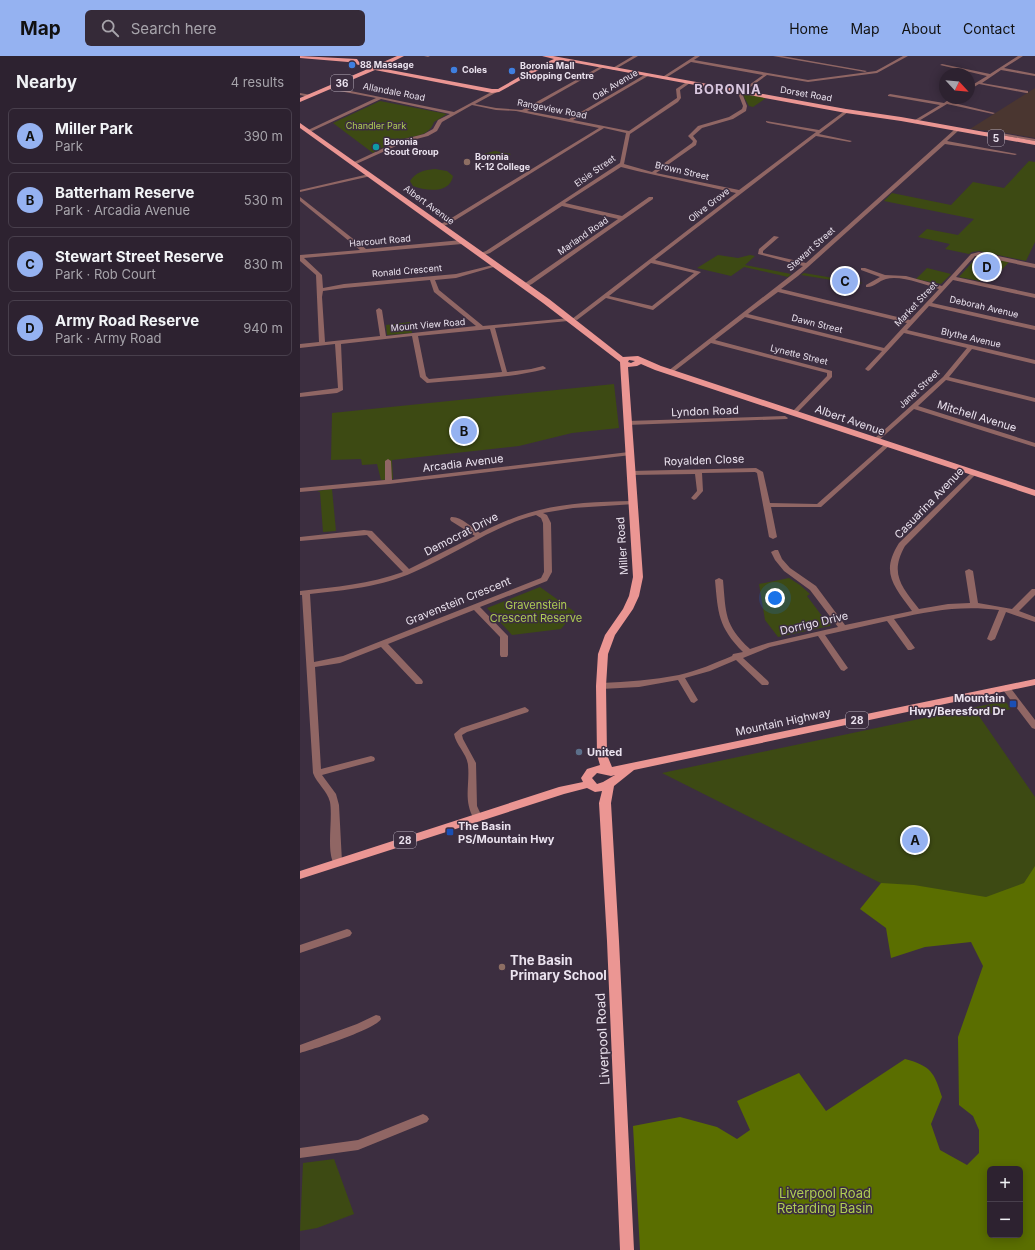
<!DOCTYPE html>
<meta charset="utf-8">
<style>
body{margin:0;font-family:Inter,sans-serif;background:#352a38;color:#f1f3f6}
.controls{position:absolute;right:12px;bottom:12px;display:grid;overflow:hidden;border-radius:6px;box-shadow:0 2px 10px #0003}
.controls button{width:36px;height:36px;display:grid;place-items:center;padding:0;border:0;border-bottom:1px solid #483f4c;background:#2d2230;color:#f1f3f6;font:20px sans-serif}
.compass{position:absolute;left:639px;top:12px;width:36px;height:36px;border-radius:50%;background:#2d2230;box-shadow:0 2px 10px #0003;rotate:116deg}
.you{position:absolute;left:475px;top:542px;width:14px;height:14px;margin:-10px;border:3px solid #fff;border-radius:50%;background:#1a73e8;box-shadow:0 0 0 6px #1a73e833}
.badge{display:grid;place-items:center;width:26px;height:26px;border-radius:50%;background:#95b2f1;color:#111;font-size:13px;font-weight:700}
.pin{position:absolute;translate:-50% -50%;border:2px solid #fff;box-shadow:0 1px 4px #0006}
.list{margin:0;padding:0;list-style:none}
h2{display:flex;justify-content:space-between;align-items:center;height:52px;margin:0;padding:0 16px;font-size:17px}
h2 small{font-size:13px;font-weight:400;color:#a7a4ab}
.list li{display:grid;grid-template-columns:26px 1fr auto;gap:12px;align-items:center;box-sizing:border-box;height:56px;margin:0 8px 8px;padding:0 8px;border:1px solid #483f4c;border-radius:6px}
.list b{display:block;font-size:15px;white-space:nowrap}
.list p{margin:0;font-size:13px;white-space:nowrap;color:#a7a4ab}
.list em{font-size:13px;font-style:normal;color:#a7a4ab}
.icon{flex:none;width:22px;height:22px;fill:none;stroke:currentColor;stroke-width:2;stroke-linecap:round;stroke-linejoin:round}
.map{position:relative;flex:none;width:735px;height:1194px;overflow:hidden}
header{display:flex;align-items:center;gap:24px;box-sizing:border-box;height:56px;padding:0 20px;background:#95b2f1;color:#111}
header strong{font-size:19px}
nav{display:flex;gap:22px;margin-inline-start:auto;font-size:14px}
.search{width:280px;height:36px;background:#352a38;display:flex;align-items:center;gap:10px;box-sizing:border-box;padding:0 14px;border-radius:6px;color:#a7a4ab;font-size:15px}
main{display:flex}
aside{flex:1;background:#2d2230}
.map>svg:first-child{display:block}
.industrial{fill:#4a3630}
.green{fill:#3d4a13}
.forest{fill:#5a6e00;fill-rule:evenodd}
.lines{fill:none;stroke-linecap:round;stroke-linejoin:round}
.minor{fill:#906664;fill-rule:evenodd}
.major{fill:#eb9693;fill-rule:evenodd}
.shop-dot{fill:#3f7fe0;stroke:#3c2e40;stroke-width:1.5}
.culture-dot{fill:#0f9aa8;stroke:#3c2e40;stroke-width:1.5}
.education-dot{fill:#8d6e63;stroke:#3c2e40;stroke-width:1.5}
.transit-dot{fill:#1a4fb4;stroke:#3c2e40;stroke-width:1.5}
.service-dot{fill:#5c6f8a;stroke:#3c2e40;stroke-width:1.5}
.labels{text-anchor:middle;stroke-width:3;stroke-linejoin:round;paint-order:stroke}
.far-poi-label{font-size:9px;font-weight:bold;fill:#eae2ee;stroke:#3c2e40;text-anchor:start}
.far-street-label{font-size:9px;fill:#eae2ee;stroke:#3c2e40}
.far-park-label{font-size:9px;fill:#afcd53;stroke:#3c2e40}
.shield{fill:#3c2e40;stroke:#b6acba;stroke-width:1}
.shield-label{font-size:10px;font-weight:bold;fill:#eae2ee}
.street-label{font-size:11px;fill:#eae2ee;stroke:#3c2e40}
.park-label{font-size:11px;fill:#afcd53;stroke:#3c2e40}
.poi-label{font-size:11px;font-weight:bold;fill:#eae2ee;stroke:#3c2e40;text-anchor:start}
.far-district-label{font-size:13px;font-weight:bold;letter-spacing:1px;fill:#d9c7df;stroke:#3c2e40}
.near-poi-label{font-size:13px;font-weight:bold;fill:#eae2ee;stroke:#3c2e40;text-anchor:start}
.near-street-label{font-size:13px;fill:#eae2ee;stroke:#3c2e40}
.near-park-label{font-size:13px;fill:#afcd53;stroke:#3c2e40}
</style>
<header>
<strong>Map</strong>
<div class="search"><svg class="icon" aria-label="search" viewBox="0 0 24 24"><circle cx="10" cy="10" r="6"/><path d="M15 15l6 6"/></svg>Search here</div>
<nav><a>Home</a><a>Map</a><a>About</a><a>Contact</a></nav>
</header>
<main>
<aside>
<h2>Nearby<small>4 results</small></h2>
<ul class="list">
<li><span class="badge">A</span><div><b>Miller Park</b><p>Park</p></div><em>390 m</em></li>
<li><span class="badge">B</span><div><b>Batterham Reserve</b><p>Park · Arcadia Avenue</p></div><em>530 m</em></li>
<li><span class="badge">C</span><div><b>Stewart Street Reserve</b><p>Park · Rob Court</p></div><em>830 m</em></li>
<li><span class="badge">D</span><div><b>Army Road Reserve</b><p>Park · Army Road</p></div><em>940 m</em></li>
</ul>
</aside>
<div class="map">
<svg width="735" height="1194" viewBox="0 0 735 1194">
<rect width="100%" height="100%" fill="#3c2e40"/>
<path class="industrial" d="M735,32V82L700,76L670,73Z"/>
<path class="green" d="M445,38L466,42L453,51L449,50L443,39Z
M80,45L147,58L134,66C128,83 110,79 96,85C88,88 80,93 73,97L33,67Z
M195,95L211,98L199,105L185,102L183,98Z
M729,105L735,106V186L726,205L679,195L672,196L669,198L645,193L650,188L618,181L627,173L658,179L674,163L584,145L592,137L651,149L673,126L704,132Z
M135,113L147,115L153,120C150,138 126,135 113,130L110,125C116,116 124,114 135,113Z
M418,199L438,202L450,199L455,200L445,209L491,218L488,221L444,211L431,220L397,212Z
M680,200L709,206L699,217L689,215L680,225L659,221L677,201Z
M627,212L651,218L641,228L616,223Z
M504,217L563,227L556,228L501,219Z
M110,266L112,277L87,279L86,269Z
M314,328L319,372L272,377L219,390L92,404L93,423L81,424L77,408L62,409L61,403L31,404L32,357Z
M32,433L36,475L23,476L20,436L17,435Z
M489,522L500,529L510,538L507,540L525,564H531L532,567L530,570L478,581L465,564L459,528Z
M240,531L275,556L261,573L212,579L187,552Z
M705,645L711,653L679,660L735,741V851L664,869L362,717Z
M34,1103L54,1158L17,1172L0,1175L3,1107Z"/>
<path class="forest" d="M735,810V1194H340L333,1070L380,1061L417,1071L437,1083L450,1074L437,1045L499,1017L526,1055L605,1003C631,1010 634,1016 642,1041L631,1068L640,1094L667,1109L679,1097V1074L673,1060L659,1049L658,981L683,910L671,886L625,891L591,902L586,872L560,853L581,827L614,829L686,841L724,827ZM690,1113H720V1179H690Z"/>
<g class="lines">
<path class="minor" d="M124,0H130L128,1Z
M333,0H338L314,14L311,13Z
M395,0H400L394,4L508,24L576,15L603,0H608L577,17L508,26L467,19L442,37L447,50L446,55L433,63L402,72L393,80L397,85L396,89L356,117L439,134L516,76L468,67L466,66V65L519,74L546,54L548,55V56L519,78L552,85L550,86L516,80L355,204L401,216L353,254L306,242L277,264L272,263L436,137L337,115L321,111L265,147L322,160L349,141H353V143L232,228L224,232L221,230L318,163L262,150L190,197L181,200L178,198L186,195L320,107L326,77L304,72L149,168L140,171L137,169L145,166L299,72L216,55L196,54L172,49L142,66L137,75L128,80L105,86L54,109H52V107L101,84L124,78L133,73L138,64L150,58L81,43L10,76L6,75L76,42L29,33V31H31L154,56L195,34H197V36L175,48L196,52L222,54L303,9L304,11L227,55L269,63L346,18H348V20L273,64L329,75L374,44L377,42L376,33L388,25H390V27L380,34L381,42L378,46L330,78L324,108L352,116L392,87L393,85L388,80L398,70L429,61L442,53L443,50L438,37L463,19L391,6L364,23L361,22ZM351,207L394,217L352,250L309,240Z
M473,0H482L567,15L565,16Z
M718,0H723L704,12L735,18V20L701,14L682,27L728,35V37H726L679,28L669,34V31L687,20L640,9L642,8L690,18Z
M0,37L11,39V40L9,41L0,39Z
M590,38L644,47L651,42H656L650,46L695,57L693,58L647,48L617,66H615V64L640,49L588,40V39Z
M654,74L658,75L647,85L717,98L715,99L645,88L498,220L481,233L610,264L639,233C625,229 601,219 586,223C578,225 574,232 566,231V229L580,221L561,214V212H565L585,219L606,220L642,230L671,198L679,196L735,208V212L679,200H675L656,221L735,238V242L653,224L632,247L735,270V274L629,250L607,274L735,304V308L672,293L649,321L735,342V346L646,324L618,350L735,387V391L614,353L578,385H574V383L643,321L667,292L604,277L570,314L568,315L565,313L582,295L445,261L415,284L532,315V321L496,358H492V356L527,320V317L411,287L372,317H368V315L503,210L458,198L459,193L474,180L479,181L463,195V197L506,207ZM478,236L607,267L584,292L448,258Z
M682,76L701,77L735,83V85L701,79L680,78V76Z
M69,118H71V120L0,136V134Z
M0,141L66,193L162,184L165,186L162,188L4,202L22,219L23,232L44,228L156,218L197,208V210L156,222L135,224L139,234L183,270L270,262L271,263L268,265L195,272L207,316L231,313L243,310L246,312L245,313C207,323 166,323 127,327L120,321L112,280L41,288L43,334L37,337L0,341V337L38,332L35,288L0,292V288L19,286L16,219L0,205V199L60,194L0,145ZM130,224L134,236L176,270L86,280L82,254L79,252L76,254L80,280L25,286L22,241L23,235L44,232ZM190,273L202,316L129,323L126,320L118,280Z
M485,360L488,362L487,363L327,369L324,367L327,365Z
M588,386L591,388L590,389L521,451H471L477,481L473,483L469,481L457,417L455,416L402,417L403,435L396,443L394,444L391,442L397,435L395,418L331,419L328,417L331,415L456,412L463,416L470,447L517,448L586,387Z
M329,396L331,397V399L89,428L0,436V432L85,424V405L88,403L91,405L92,424Z
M674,415L676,416V418L605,490C589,518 602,531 619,553L648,548L670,547L665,515L669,513L673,515L678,547L712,553L732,533H735V539L719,555L735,561V566L706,556L695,583L691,585L687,583L699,554C661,549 630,555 594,563L615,592L611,594H608L587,565L525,579L548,612L544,615L541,614L518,580L470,591L443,602L468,625L469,627L468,629H462L436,604L410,615L385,622L398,644L394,647L391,646L378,624L339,631L301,633L297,630L301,627C327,626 353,624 379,619C397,615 415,607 432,600L433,598L443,596C418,571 418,557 415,524L419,522L423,524C426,557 424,569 450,593L468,587L538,571L510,534L484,515L475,504L471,496L475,494H478L482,503L490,512L516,530L545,569L612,555C594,530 580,517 599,487L672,416Z
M333,445L337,447L335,448L273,452L243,457L247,459L251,467L252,516L247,525L180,551L208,580V599L207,601H201L200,599V581L174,554L88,588L122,624L123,626L122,628H116L81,591L40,607L15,611L21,713L71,700L74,701L75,703L74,705L22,719L36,738L39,749L42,806L40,808L37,809L34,808C26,794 33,764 30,746C27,734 17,728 13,717L2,539H0V535C35,531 70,528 103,516L67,479L0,485V481L64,474L72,475L109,513L175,480L151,465L150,463L151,461C161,460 172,472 180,477C234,449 273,446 333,445ZM236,459L241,462L243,467L244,516L241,522L43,600L14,606L10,538C45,534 81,531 114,516C155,499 193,470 236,459Z
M706,629L709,630L735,664V673L732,672L703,634L702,632Z
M225,651L229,654L228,656L167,676L162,679L163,683L176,707L177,750L182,761L180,763H174C163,744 170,729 168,709C167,698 156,689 154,678L161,672Z
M47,873L50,874L52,877L50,880L0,897V889Z
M76,959L80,960L81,963C76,973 14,993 0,997V989L57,968Z
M123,1058L127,1060L129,1063L127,1066L58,1094L0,1102V1092L58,1084Z"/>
<path class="major" d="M0,0L57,3L59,6L74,10L97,0H104L80,12L192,33H198L240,9L254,3L242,0H253L546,53L601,61L735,85V89L601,65L546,57L260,4L244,11L199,36L192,37L75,14L0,46V42L70,12L48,6L0,2Z
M0,67L249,243L323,301L338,300L361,310L735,434V440L355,314L341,308L337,310L328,311L343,521L339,540L333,553L315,579L308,598L306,630L307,699L312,711L735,623V629L334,714L314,730L311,747L319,885L334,1194H320L307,885L299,747L302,735L295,736L287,732L264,738L0,823V815L259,731L283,726L281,722L287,713L300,709L297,699L296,630L298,598L305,579L323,553L329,540L333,521L320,306L243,247L0,72ZM329,304L335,305L331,307L328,306ZM297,717L311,720L315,719L303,726L297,728L292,722Z"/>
</g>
<g class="shop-dot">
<circle cx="52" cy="9" r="4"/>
<circle cx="154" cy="14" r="4"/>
<circle cx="212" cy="15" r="4"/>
</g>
<circle class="culture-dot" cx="76" cy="91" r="4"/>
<g class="education-dot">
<circle cx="167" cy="106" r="4"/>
<circle cx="202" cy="911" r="4"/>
</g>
<g class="transit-dot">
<rect x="709" y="644" width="8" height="8" rx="2"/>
<rect x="146" y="772" width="8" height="8" rx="2"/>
</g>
<circle class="service-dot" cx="279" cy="696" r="4"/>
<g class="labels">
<g class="far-poi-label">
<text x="60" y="12">88 Massage</text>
<text x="220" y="13">Boronia Mall<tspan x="220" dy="10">Shopping Centre</tspan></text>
<text x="162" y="17">Coles</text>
<text x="84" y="89">Boronia<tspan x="84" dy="10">Scout Group</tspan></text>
<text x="175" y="104">Boronia<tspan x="175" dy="10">K-12 College</tspan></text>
</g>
<g class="far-street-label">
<text transform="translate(315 29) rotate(-31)" y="3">Oak Avenue</text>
<text transform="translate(94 36) rotate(11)" y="3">Allandale Road</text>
<text transform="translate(506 38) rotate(10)" y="3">Dorset Road</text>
<text transform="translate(252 53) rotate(11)" y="3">Rangeview Road</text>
<text transform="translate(295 115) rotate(-35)" y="3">Elsie Street</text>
<text transform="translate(382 115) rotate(13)" y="3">Brown Street</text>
<text transform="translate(129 149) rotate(36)" y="3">Albert Avenue</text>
<text transform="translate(409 149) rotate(-38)" y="3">Olive Grove</text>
<text transform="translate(283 180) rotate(-35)" y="3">Marland Road</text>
<text transform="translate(80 185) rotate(-5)" y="3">Harcourt Road</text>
<text transform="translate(511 193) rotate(-42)" y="3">Stewart Street</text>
<text transform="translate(107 215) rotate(-5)" y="3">Ronald Crescent</text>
<text transform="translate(616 248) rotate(-47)" y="3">Market Street</text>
<text transform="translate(684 251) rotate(13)" y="3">Deborah Avenue</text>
<text transform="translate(517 268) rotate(14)" y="3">Dawn Street</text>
<text transform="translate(128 269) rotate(-5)" y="3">Mount View Road</text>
<text transform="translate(671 282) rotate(13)" y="3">Blythe Avenue</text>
<text transform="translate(499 299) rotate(14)" y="3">Lynette Street</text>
<text transform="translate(619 333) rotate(-43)" y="3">Janet Street</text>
</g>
<g class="far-park-label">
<text x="76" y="73">Chandler Park</text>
</g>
<g class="shield">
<rect x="31" y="19" width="22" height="16" rx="3"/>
<rect x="688" y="74" width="16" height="16" rx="3"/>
<rect x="546" y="656" width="22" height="16" rx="3"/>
<rect x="94" y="776" width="22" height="16" rx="3"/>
</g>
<g class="shield-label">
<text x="42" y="31">36</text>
<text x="696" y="86">5</text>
<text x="557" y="668">28</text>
<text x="105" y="788">28</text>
</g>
<g class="street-label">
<text transform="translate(405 355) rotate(-2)" y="4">Lyndon Road</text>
<text transform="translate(677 360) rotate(17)" y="4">Mitchell Avenue</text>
<text transform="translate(550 364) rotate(19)" y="4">Albert Avenue</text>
<text transform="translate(404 404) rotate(-2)" y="4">Royalden Close</text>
<text transform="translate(163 407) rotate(-7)" y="4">Arcadia Avenue</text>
<text transform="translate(629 447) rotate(-46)" y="4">Casuarina Avenue</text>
<text transform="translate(161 478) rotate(-27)" y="4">Democrat Drive</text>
<text transform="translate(322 490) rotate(-94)" y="4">Miller Road</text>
<text transform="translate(158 545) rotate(-22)" y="4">Gravenstein Crescent</text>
<text transform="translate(514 567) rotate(-13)" y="4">Dorrigo Drive</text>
<text transform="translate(483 666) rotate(-12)" y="4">Mountain Highway</text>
</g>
<g class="park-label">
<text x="236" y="553">Gravenstein<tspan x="236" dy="13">Crescent Reserve</tspan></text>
</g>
<g class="poi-label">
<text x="705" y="646" text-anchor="end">Mountain<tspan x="705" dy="13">Hwy/Beresford Dr</tspan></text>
<text x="287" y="700">United</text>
<text x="158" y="774">The Basin<tspan x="158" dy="13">PS/Mountain Hwy</tspan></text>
</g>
<g class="far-district-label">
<text x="428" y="38">BORONIA</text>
</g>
<g class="near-poi-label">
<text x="210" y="909">The Basin<tspan x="210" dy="15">Primary School</tspan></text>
</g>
<g class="near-street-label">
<text transform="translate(302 983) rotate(-93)" y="5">Liverpool Road</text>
</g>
<g class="near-park-label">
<text x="525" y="1142">Liverpool Road<tspan x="525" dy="15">Retarding Basin</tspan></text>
</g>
</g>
</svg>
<div class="controls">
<button>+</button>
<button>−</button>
</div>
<svg class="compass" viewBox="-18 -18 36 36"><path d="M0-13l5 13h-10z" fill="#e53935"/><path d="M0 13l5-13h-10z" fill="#a7a4ab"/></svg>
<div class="you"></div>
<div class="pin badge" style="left:615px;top:784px">A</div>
<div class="pin badge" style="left:164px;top:375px">B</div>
<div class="pin badge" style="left:545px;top:225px">C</div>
<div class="pin badge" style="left:687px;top:211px">D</div>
</div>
</main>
